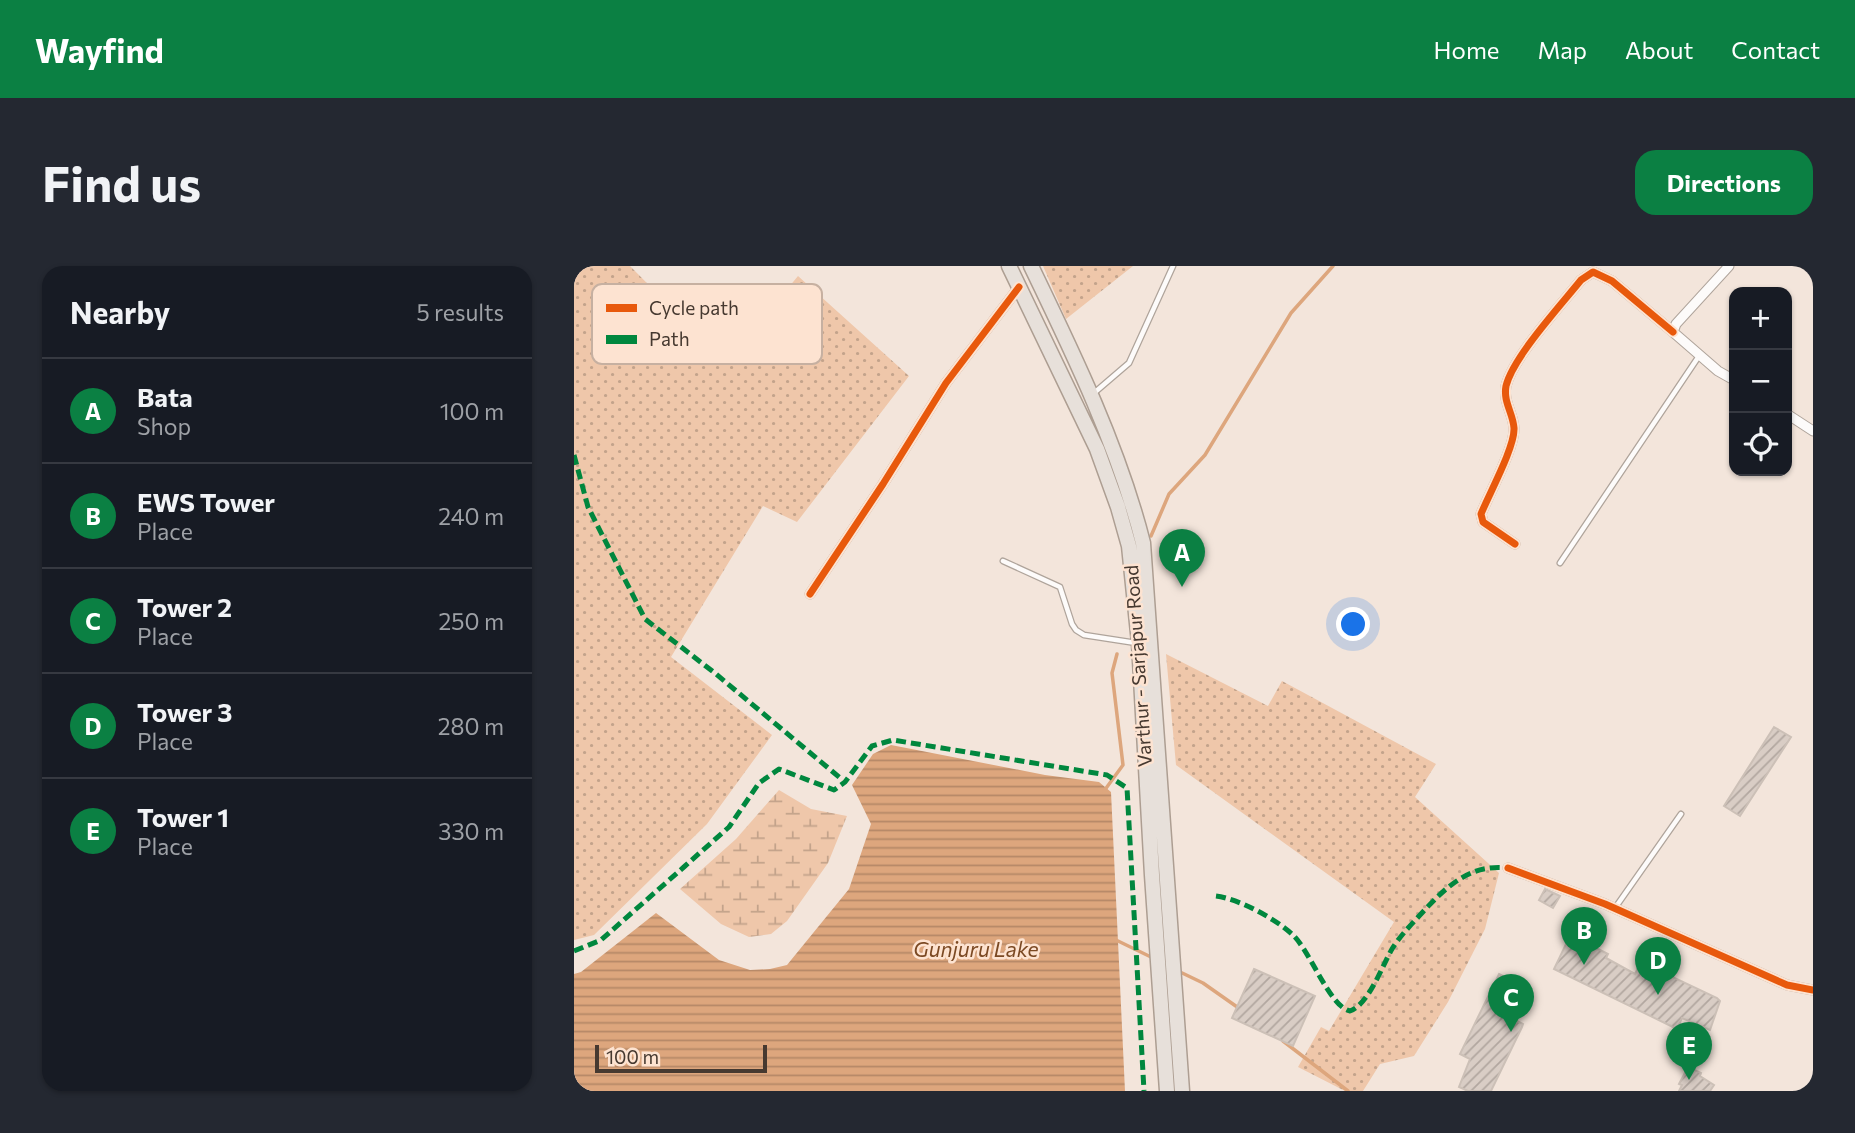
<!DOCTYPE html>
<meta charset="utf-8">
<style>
body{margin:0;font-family:Commissioner,sans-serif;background:#242831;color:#f1f3f6}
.controls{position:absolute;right:21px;top:21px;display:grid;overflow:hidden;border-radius:14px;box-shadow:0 2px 5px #0004}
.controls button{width:63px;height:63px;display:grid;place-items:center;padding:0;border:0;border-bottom:2px solid #363941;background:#171b24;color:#f1f3f6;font:35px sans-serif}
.scale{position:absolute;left:21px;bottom:18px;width:172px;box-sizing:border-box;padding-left:7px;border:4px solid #463930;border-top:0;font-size:19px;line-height:24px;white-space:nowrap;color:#463930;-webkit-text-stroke:5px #fde3d1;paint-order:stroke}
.you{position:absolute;left:780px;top:359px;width:24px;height:24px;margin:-18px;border:5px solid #fff;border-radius:50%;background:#1a73e8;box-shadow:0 0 0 10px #1a73e833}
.badge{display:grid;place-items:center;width:46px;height:46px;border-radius:50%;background:#0b8043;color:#fff;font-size:23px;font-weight:700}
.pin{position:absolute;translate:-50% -58px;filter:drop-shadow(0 2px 4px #0008)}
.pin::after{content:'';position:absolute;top:37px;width:24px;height:21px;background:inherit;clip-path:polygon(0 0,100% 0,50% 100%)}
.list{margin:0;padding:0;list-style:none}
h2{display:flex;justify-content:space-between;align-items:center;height:91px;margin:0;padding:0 28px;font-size:30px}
h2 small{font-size:23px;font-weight:400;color:#9ea1a6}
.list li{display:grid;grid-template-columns:46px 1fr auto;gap:21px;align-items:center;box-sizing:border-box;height:105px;padding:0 28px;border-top:2px solid #363941}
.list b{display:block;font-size:26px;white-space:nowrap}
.list p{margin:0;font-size:23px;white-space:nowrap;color:#9ea1a6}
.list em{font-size:23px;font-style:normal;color:#9ea1a6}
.icon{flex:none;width:38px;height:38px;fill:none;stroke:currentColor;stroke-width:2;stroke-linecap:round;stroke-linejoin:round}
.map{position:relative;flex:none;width:1239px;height:825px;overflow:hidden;border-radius:21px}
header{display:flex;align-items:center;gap:42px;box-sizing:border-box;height:98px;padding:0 35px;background:#0b8043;color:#fff}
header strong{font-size:33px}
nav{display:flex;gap:38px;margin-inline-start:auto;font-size:24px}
.intro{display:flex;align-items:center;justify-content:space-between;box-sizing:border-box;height:168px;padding:0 42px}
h1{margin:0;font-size:49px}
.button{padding:18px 32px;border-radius:21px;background:#0b8043;color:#fff;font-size:24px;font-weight:700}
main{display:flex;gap:42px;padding:0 42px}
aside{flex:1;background:#171b24;border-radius:21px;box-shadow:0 2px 5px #0004}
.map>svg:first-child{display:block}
.grass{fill:url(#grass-dots)}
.wetland{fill:url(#wetland-marsh)}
.water{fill:url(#water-rules)}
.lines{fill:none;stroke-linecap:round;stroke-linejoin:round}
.stream{stroke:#dda67d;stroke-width:3.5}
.building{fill:url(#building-hatch);stroke:#ccc0b7;stroke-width:2}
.lane-casing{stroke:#afa49b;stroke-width:7}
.street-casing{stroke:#afa49b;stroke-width:11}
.primary-casing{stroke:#ad9e92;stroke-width:17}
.lane{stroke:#fdfbfa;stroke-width:4.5}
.street{stroke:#fdfbfa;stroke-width:9}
.primary{stroke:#e7e0da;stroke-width:14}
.quiet{stroke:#00873e;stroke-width:5;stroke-dasharray:10 5;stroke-linecap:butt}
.cycleway-casing{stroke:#fde3d1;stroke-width:11}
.cycleway{stroke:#e8590c;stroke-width:7}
.labels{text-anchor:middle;stroke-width:5;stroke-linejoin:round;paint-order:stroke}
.street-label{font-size:19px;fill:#463930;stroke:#fde3d1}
.water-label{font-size:21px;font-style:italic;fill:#7b4923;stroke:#fde3d1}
.key{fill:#fde3d1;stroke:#c6b0a1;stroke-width:2}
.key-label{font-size:19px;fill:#463930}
</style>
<header>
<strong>Wayfind</strong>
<nav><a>Home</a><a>Map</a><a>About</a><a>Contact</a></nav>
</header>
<div class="intro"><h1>Find us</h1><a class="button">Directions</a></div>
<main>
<aside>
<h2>Nearby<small>5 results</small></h2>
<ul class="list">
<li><span class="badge">A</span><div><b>Bata</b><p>Shop</p></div><em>100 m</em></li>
<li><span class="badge">B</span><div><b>EWS Tower</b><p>Place</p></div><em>240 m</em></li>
<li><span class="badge">C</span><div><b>Tower 2</b><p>Place</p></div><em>250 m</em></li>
<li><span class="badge">D</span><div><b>Tower 3</b><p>Place</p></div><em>280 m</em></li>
<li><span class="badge">E</span><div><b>Tower 1</b><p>Place</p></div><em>330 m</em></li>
</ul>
</aside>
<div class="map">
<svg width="1239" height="825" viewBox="0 0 1239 825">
<defs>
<pattern id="grass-dots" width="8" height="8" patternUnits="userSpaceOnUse" patternTransform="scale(1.75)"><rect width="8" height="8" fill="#efc7aa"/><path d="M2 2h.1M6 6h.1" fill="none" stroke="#c3a38b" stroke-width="1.8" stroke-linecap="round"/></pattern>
<pattern id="wetland-marsh" width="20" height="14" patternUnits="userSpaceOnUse" patternTransform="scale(1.75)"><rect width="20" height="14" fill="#efc7aa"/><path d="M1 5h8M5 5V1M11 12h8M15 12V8" fill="none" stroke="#c3a38b"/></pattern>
<pattern id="water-rules" width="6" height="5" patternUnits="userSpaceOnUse" patternTransform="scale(1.75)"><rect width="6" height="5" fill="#dda67d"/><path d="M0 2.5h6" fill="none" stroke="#b58867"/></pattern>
<pattern id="building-hatch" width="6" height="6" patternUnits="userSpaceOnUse" patternTransform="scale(1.75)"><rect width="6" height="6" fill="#d9cdc5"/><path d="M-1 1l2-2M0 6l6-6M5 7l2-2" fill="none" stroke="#b2a7a0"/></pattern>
</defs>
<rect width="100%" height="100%" fill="#f3e5db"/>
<path class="grass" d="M0,0H56L152,97L224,10L335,110L223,256L189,240L97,391L198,469L133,558L20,669L0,674Z
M469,0H559L492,53Z
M592,388L694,440L708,415L862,498L841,531L925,607L911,663L874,736L840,790L806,798L789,825H771L724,801L747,761L755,765L820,656L602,499Z"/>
<path class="wetland" d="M205,524L237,543L273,550L254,597L213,655L197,668L175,671L147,658L106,623L162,573Z"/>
<path class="water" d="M317,479L471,509L525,516L537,526L551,825H0V708L7,706L82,647L145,694L176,704L196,703L213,699L275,623L297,558L278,519L299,488Z"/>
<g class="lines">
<path class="stream" d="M577,270L595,228L631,189L717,47L759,0
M530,525L549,499L538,407L543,388
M542,674L579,692
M604,705L629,717L666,743
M709,775L774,825"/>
</g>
<path class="building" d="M1200,461L1217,471L1166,550L1150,540Z
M971,623L986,630L979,642L965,634Z
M1012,677L1034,688L1032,692L1061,708L1067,696L1143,732L1146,735L1136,764L1108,752L1103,763L1099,761L980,703L992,678L1005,684Z
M680,703L741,730L719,780L658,752Z
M925,708L938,715L936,717L950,726L939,753L949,758L948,761L917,825H894L885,821L896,793L886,788Z
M1114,801L1127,807L1126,810L1140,819L1136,825H1105L1108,819L1105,818Z"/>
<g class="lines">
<g class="lane-casing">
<path id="lane" d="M520,127L555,97L599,0
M429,295L486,321L498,358L502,364L510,369L562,377
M986,297L1125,90
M1041,642L1107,548"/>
</g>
<g class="street-casing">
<path id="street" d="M1155,0L1102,58L1099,66L1144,105L1160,114
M1213,148L1239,165
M941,278L909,256L907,248C915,228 941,181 940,162C939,147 929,136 932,120C939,91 987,39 1007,14L1019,6L1038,15L1099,66
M236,328L309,218L372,117L445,21
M934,602L1031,638L1213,719L1239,724"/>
</g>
<g class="primary-casing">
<path id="primary" d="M435,0L523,183L544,241L555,280L565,377L578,609L593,825
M457,0C500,89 545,182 569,277L608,825"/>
</g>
<use href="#lane" class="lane"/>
<use href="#street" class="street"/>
<use href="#primary" class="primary"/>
<path class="quiet" d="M0,189L14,241L71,353L142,408L271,516
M642,630C665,633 702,653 719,669C736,685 756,741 776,745C795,738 808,700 818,683C826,670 836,660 846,649C870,623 895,597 934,602
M0,685L27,674L111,600L155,561L185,517L205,503L260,524L271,516L298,480L319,474L533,509L553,522L570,825"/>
<g class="cycleway-casing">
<path id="cycleway" d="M941,278L909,256L907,248C915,228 941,181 940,162C939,147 929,136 932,120C939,91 987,39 1007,14L1019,6L1038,15L1099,66
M236,328L309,218L372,117L445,21
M934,602L1031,638L1213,719L1239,724"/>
</g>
<use href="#cycleway" class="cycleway"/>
</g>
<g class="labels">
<g class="street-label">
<text transform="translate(564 400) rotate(-94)" y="7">Varthur - Sarjapur Road</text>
</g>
<g class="water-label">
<text x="402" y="691">Gunjuru Lake</text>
</g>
</g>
<rect x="18" y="18" width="230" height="80" rx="10" class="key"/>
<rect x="32" y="38" width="31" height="8" fill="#e8590c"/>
<rect x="32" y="69" width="31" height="9" fill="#00873e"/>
<g class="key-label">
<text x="75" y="49">Cycle path</text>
<text x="75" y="80">Path</text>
</g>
</svg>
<div class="controls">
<button>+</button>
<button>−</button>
<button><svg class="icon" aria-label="locate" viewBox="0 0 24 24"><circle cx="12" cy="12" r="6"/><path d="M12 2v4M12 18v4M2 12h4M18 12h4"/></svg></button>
</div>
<div class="scale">100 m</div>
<div class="you"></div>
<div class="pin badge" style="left:608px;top:321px">A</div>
<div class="pin badge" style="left:1010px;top:699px">B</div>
<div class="pin badge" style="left:937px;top:766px">C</div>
<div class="pin badge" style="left:1084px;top:729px">D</div>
<div class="pin badge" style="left:1115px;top:814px">E</div>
</div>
</main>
